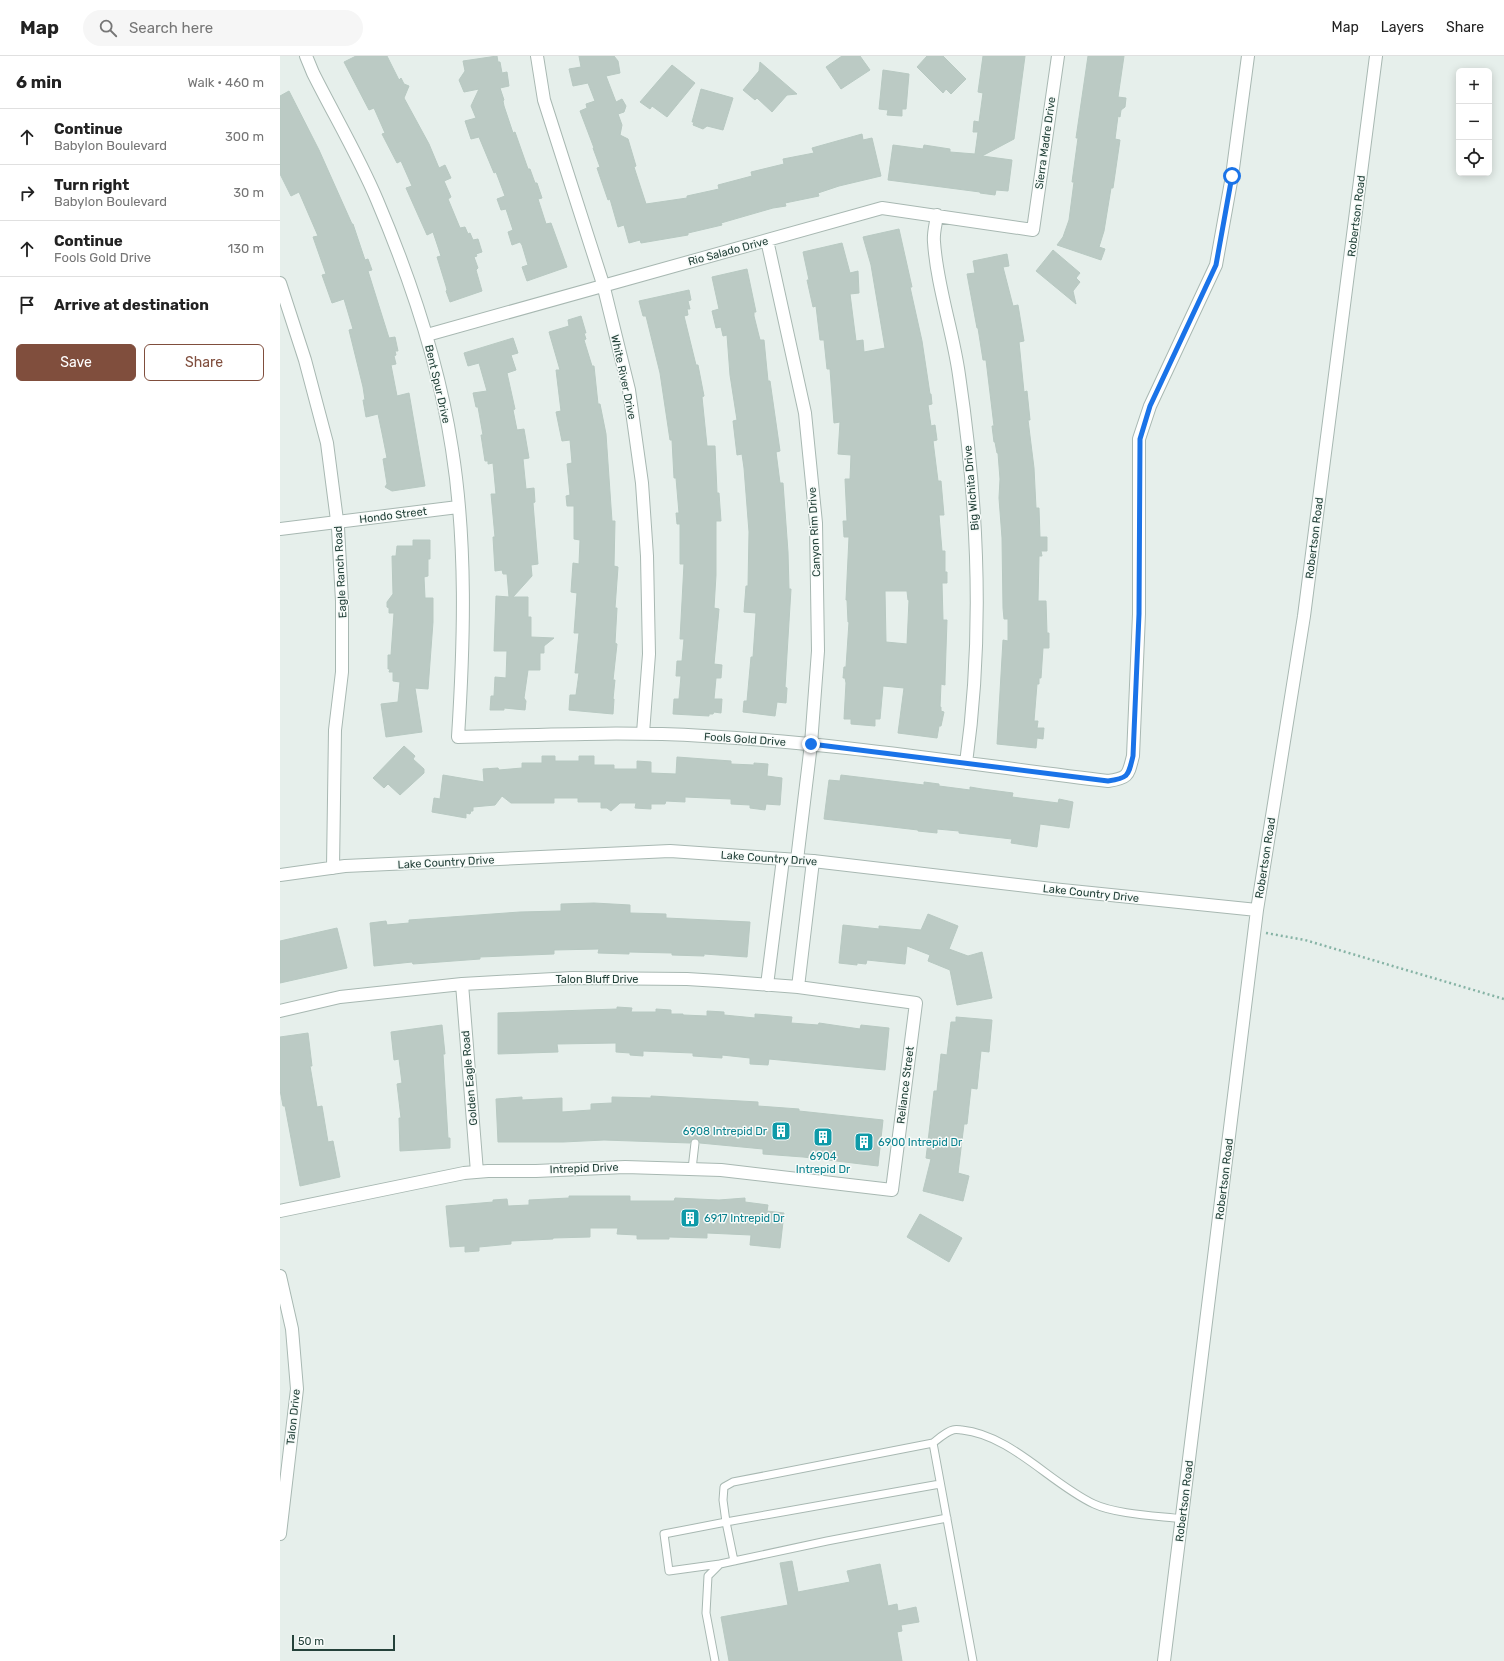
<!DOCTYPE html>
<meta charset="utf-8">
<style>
body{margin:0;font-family:Rubik,sans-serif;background:#f6f6f6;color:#222}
.controls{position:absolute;right:12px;top:12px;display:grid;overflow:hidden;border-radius:6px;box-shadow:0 2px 10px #0003}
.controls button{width:36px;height:36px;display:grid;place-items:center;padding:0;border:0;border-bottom:1px solid #e0e0e0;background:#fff;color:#222;font:20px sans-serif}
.scale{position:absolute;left:12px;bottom:10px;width:103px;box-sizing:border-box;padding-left:4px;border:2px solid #24423a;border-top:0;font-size:11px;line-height:14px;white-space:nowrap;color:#24423a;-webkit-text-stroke:3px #f7fbf9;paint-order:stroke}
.stop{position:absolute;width:12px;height:12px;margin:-9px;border:3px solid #1a73e8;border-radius:50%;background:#fff}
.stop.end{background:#1a73e8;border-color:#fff;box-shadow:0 1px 4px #0008}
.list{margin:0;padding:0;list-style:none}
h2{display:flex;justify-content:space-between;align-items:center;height:52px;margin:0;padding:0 16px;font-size:17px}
h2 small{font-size:13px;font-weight:400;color:#767676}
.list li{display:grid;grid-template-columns:26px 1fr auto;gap:12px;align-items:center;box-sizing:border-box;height:56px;padding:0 16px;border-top:1px solid #e0e0e0}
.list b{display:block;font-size:15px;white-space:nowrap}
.list p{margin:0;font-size:13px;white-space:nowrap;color:#767676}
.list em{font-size:13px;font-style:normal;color:#767676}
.actions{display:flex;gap:8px;padding:12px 16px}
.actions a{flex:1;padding:9px 0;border:1px solid #804e3d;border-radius:6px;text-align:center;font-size:14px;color:#804e3d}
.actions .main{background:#804e3d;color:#fff}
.icon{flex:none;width:22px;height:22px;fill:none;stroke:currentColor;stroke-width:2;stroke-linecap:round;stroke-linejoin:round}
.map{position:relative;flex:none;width:1224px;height:1605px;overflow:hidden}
header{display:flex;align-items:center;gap:24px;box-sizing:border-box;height:56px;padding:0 20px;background:#fff;border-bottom:1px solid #e0e0e0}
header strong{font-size:19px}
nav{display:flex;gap:22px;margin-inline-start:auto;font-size:14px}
.search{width:280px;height:36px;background:#f6f6f6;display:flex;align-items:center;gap:10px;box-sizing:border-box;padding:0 14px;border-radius:22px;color:#767676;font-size:15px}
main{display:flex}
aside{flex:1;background:#fff}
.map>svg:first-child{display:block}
.building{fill:#bbcac4;stroke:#b8c9c2;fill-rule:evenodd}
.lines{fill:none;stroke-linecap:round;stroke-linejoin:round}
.service-casing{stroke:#a8b8b2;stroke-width:9}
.minor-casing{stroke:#a8b8b2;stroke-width:14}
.tertiary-casing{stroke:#a8b8b2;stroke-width:14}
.path{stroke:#86b3a5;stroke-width:2.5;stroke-dasharray:2 3;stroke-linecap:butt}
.service{stroke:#fff;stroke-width:7}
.minor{stroke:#fff;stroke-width:12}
.tertiary{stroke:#fff;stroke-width:12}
.route{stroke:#1a73e8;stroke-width:5}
.labels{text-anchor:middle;stroke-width:3;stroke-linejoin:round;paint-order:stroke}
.street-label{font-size:11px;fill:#24423a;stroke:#f7fbf9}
.culture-label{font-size:11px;fill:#0d838f;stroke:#f7fbf9;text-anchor:start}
</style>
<header>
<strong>Map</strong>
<div class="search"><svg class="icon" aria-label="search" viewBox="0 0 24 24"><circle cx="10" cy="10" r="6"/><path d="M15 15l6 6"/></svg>Search here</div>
<nav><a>Map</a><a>Layers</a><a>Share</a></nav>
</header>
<main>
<aside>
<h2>6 min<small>Walk · 460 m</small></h2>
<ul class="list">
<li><svg class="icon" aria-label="ahead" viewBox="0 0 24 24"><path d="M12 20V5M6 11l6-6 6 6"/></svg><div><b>Continue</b><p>Babylon Boulevard</p></div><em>300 m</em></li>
<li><svg class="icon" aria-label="right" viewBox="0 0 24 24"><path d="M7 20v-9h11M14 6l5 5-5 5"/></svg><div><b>Turn right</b><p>Babylon Boulevard</p></div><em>30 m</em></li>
<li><svg class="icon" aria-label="ahead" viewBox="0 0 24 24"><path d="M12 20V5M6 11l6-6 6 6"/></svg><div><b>Continue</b><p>Fools Gold Drive</p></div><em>130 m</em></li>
<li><svg class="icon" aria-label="arrive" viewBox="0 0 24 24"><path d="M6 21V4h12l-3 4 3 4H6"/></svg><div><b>Arrive at destination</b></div></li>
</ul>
<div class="actions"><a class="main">Save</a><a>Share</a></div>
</aside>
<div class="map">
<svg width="1224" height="1605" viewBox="0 0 1224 1605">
<rect width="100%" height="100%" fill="#e6efeb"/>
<path class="building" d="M76,0H107L119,24L121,22L124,28L129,30L124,42L149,88L159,112L165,109L171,122L164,125L171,141L168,143L180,172L185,171L188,178L190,177L193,184L198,183L202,196L196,198L197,200L194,201L198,212L196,214L202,235L170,246L166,235L167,234L166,230L157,201L161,200L153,176L147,179L126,132L132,130L121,105L117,107L102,78L105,77L94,52L89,54L64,6Z
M217,0L218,6H220L222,17L227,16L229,30L220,32L224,44L223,45L224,50L233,77L235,76L248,113H250L255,127H257L262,142L258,143L266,168L271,167L287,211L247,225L242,211L248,209L242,189L240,186L232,189L228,176L233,174L226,153L221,154L217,143L225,140L216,116L214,117L199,81L191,83L185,65L196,62L191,50L199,33L184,36L179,24L185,15L183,5Z
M299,0H334L338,5L340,17L326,20L336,46L342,43L346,50L344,56L338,58L342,69L340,79L348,83L356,110L354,111L366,148L407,142V140L439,133L438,129L472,120L471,116L504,108L503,103L534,97L532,92L582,78L583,84L592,82L601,120L559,130L538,137L539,140L505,147L506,150L493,152L441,167L442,169L408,177V179L361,187L360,184L349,187L344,169L338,171L330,143L328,144L317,112L320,111L313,92H314L300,55L307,52L306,48L315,45L308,27L293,30L289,13L301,11Z
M562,0H580L590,14L561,33L546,11Z
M647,0H663L686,23L671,38L666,33L663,37L637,11Z
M703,0H745L734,83L702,100L732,104L728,135L716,134L715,139L700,137V136L608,124L613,89L643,93L644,89L670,93V96L695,98L698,76H693L694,65L699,66L703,37L698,36Z
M808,0H844L838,41L846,42L845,51L841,54L840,61L838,60L835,83L840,84L833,132H831L824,175L819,191L825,193L821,204L777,189L783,181L789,164L794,126H792L798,82H796Z
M480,6L517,38L507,39L492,56L477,42L475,44L463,34L479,15Z
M392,9L415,27L387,61L372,50L370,53L360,46Z
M603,14L629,18L626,53H622V60L607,59L608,54L599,53Z
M421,33L453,42L443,74L427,70L423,73L413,69L414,66H412Z
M9,35L39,94L72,168H73L85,204L88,203L92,214L88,215L109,282L115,281L118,295H115L116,299L114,300L116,308L111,309L117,340L129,337L145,430L112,435L105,431L107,428L103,403L107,402L102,377L98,358L86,361L83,344H85L83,331L69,274L73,273L64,243L52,247L42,219L46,218L33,181L38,180L19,136L11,140L0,118V40Z
M619,173L632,231H630L642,285L650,338H651L652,348L648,349L651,370L655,369L657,384L653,385L658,425H661L663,448L664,459H659L662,495H665V516H667V527H662L663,564H667L665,623V629L661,628L660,651H661V655L664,656L661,670H659L657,682L618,677L624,632L603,630L600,663H595V670L571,668V663H564L566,627L565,622H563L564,611H566L569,566H568L567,544H566L569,481H564L563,465H567L565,423H570L571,399L558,398L560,366L554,367L550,313H547L544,284H540L536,250L533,251L527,224H529L523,196L562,187L570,217L578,215L579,237L570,238L576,285L583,284L584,296L605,292L591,209L583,181ZM605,535H627L628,544H629L627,588L606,586Z
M773,194L800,217L796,222L800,226L793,235L796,248L756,215Z
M727,198L729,210L723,211L733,250L738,249L744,285L739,286L744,336L747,335L750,364H748L754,412L756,452H759L760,481H767V495H761L762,500H759L758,545H766L767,577H769V592H763L761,622H759V628H757L754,665H758L757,672H764L763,683L757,682L756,692L717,688L723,584L728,585V563H724L723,552L722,482L719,442L720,423L718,397H717L715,386H714L712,370H714L706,304H703L698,272H697L687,218L695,217L693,205Z
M467,213L476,256H474V260L480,284H484L488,325H490L500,395L496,396L500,427H503L508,496L509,533H511L505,631L507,632L506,647L497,646L495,660L463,656L464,645H467L471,601H473L476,557L464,556L466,530H468L469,476L464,412L462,398L457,399L453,365L457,364L450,319L447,279L443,280L441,271L436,272L432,255L439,253L432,221Z
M409,234L411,244L408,245L410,253H407L408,259L404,260L416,309H418L424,340L422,341L427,390H435L437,437H439L441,465H436V519L434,552L439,553L434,608L442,609L441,622H436L434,643H442L441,657L434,656L433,658H429V660L393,658L394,643H399L401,620H396L397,605H402L404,583H400L404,508H400V468H397L396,457H399L396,422H394L392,384H390L380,317L366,260H363L359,245Z
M301,260L306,277H304L306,283L304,284L312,310H314L318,348H320L326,378L332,465H335L334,510L338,511L335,552H337L335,587L337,588L333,624H335L333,643H334L333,658L289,654L290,639H296L299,617H295L299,577H294L297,537L291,536L293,507L299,508L300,484L294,483V450H287L286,440L290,439L287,408L292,407L290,384L282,385L276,356L281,355L276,314H280L269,276L289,270L288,264Z
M233,282L238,297L231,299L236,314L227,317L235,353L233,354L237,374L244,373L249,402L243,403L246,433L254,432L255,446L253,447L258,508L251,509L252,520L233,541H248V561H251V581L274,582L264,590V597H260V614H248L244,642L246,645L245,654L224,652V654H210L211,640H214L215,621L226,622L227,595H214L216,540L229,541L227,518H223L222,514L215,515L213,481H215L211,438H216L213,407L208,408V405H205L201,379H203L198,351H196L193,337L207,335L199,307L188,310L184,297Z
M133,484H150V503H148V520L144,521L145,542H153V566L148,633L135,632L142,676L106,681L101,648L118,646L120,626L113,625V616H109L110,613H108V599H111L114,557H109V552L107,551V546L113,538L112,500H116L117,490H133Z
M124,690L135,700L133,703L144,713V717L120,739L108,728L104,732L93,722Z
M262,700H275V705H299V700H314V709H334V713H357V705L371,706V717L396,718L397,701L451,705V708L474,709V707L488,708L487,720L502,722L500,749L486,748L485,754L470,752V749L451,748V743L405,741V746L386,745L385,748H371V753L355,752L356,747H340L331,755L327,752H321V746H298V742H274V747H231L222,740L215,749L193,751V755H191L190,758L186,757V762L152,756L154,742L160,743L163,719L204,726L203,713L218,712L219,714L242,712V707H262Z
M561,719L644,729V726L659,728V730L690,734V731L702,733L733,737L732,741L778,747L779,743L793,746L789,772L760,768L757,791L731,787L732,783L679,777V775L657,773V777L638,775V774L544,763L549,724L560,725Z
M314,847L350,849V857L386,858V862L470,866L467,901L424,898V900L392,899V897L349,896V898L318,897L319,893L274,894V898L200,901V903L133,908L132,906L94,910L90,867L106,865L107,869L129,867V864L240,856L281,855V848Z
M648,858L678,870L669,893L688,900L702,896L712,942L677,949L670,914L648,905L650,899L627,890L625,908L587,904L586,908L577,907V909L559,907L563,869L599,873V870L641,874Z
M57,872L67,912L0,927V885Z
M337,951L352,952L351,956H376V953L391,954V958H403V959L427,960V955L444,956V959L475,962V958L489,959L512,961L511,967L538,969L539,967L580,973L581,969L609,972L605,1014L489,1003L488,1009L470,1008V1002L442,999V1002L413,1000V997L363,995V1000L350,999V997L336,996V987L277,988L278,996L218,998V957L337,953Z
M676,961L712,964L709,996L701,995L697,1033L691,1032L687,1068H684L678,1117L689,1120L683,1145L643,1135L651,1103L646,1102L654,1035H657L661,998L667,999L671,966H676Z
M162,969L165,998H163L168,1082H170V1092L120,1095L119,1062H121L117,1028L122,1027L119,1003L114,1004L111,976Z
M28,977L32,1010H30L37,1051L42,1050L48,1086L53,1085L60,1121L20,1130L5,1050H3L0,1034V981Z
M371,1040L478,1046V1050L519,1053V1055L603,1064L598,1110L523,1101L483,1098V1093L420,1087L418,1083L415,1082L411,1084L410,1087L324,1084L283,1086H218L216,1043L242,1041V1044L282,1042V1056L311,1054V1048L332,1047V1041L371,1042Z
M289,1140H350V1145H394L395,1142L439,1144L465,1142V1146L488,1149L487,1155L504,1157L500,1192L470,1189L471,1179L427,1177V1182L389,1181V1183H357V1179L337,1178L338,1172H310V1181L273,1182V1183L231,1185V1188L199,1191V1195L185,1196V1190L170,1191L166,1150L213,1146V1144L227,1143L228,1150L249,1149V1144L289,1142Z
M640,1158L682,1182L669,1206L627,1181Z
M512,1505L518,1536L570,1526L567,1515L600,1508L608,1550L617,1548L618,1555L636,1551L639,1566L621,1569L622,1575L617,1576L622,1605H449L441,1561L508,1549L500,1507Z"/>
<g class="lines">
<g class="service-casing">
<path id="service" d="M412,1113L415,1087
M653,1387C658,1383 667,1375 673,1374C676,1373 680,1374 682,1374C731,1379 771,1428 814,1448C835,1458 878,1460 902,1463
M454,1505L446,1466L660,1428
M440,1508L389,1515L384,1478L446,1466L443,1444L444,1431L453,1426L653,1387L693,1605
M435,1605L426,1557L428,1520L440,1508L547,1485L667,1462"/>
</g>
<g class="minor-casing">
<path id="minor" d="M26,0L33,17C54,59 79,101 97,144C131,224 159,308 172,393C187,488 184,586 178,681C260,679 342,675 424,680C559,687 694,709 828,725C849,722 848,719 853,700L859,558V383L870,350L936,209L952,120L968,0
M257,0L264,44L323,228L349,334L362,427L367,500L369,598L363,677
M657,159C656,168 653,177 654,186C657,231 673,275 679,319C698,447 704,579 686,707
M487,184L525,357L536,467L538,595L531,688L517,804
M147,279L602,152L753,174L778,0
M0,473L178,451
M182,928L197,1116
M487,929L503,803
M518,931L533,805
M0,955L60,941L182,928L292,922L407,923L439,925L518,931L636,947L612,1134L441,1114L345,1111L256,1115H208L184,1117L0,1155
M0,1220L12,1273L17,1333L0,1478"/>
</g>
<g class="tertiary-casing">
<path id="tertiary" d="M0,227L25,304L47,387L58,472L62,545V616L55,674L53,812
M0,819L65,810L390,795L533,805L772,833L977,854
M884,1605L977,854L1024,560L1096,0"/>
</g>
<path class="path" d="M986,877L1025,884L1224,943"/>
<use href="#service" class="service"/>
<use href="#minor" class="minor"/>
<use href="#tertiary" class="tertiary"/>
</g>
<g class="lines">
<path class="route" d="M531,688L828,725C849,722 848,720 853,700L859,558L860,383L870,350L936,209L952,120"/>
</g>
<defs>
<g id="building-square" transform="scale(1)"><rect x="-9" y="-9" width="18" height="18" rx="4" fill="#0f9aa8" stroke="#f7fbf9"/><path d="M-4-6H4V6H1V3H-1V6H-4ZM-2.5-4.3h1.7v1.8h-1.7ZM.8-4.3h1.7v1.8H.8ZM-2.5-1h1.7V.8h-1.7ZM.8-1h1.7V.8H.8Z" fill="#fff"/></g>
</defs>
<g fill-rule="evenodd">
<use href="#building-square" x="501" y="1075"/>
<use href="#building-square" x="543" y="1081"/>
<use href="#building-square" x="584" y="1086"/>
<use href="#building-square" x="410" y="1162"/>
</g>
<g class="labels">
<g class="street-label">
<text transform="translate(765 87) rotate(-82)" y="4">Sierra Madre Drive</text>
<text transform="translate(1076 160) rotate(-83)" y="4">Robertson Road</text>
<text transform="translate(448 195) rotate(-15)" y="4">Rio Salado Drive</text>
<text transform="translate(344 321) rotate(78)" y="4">White River Drive</text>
<text transform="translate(158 328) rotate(77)" y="4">Bent Spur Drive</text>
<text transform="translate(691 432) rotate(-95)" y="4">Big Wichita Drive</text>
<text transform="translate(113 459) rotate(-7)" y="4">Hondo Street</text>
<text transform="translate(534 476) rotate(-93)" y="4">Canyon Rim Drive</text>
<text transform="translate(1034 482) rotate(-83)" y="4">Robertson Road</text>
<text transform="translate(60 516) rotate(-93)" y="4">Eagle Ranch Road</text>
<text transform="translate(465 683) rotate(4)" y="4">Fools Gold Drive</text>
<text transform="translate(489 802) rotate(4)" y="4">Lake Country Drive</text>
<text transform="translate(985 802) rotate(-81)" y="4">Robertson Road</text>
<text transform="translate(166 806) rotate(-3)" y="4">Lake Country Drive</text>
<text transform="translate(811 837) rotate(6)" y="4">Lake Country Drive</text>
<text x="317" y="927">Talon Bluff Drive</text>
<text transform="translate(189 1022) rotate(-95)" y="4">Golden Eagle Road</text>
<text transform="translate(625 1029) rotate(-83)" y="4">Reliance Street</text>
<text transform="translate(304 1112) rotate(-2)" y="4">Intrepid Drive</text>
<text transform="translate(944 1123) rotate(-83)" y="4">Robertson Road</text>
<text transform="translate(13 1361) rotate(-84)" y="4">Talon Drive</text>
<text transform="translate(904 1445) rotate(-83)" y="4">Robertson Road</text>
</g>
<g class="culture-label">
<text x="487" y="1079" text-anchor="end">6908 Intrepid Dr</text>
<text x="598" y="1090">6900 Intrepid Dr</text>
<text x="543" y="1104" text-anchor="middle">6904<tspan x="543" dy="13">Intrepid Dr</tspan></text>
<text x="424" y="1166">6917 Intrepid Dr</text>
</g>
</g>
</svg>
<div class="controls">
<button>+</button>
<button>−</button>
<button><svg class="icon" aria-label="locate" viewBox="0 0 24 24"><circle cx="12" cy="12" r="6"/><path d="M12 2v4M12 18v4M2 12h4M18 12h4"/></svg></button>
</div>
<div class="scale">50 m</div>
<div class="stop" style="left:952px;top:120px"></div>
<div class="stop end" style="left:531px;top:688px"></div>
</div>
</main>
